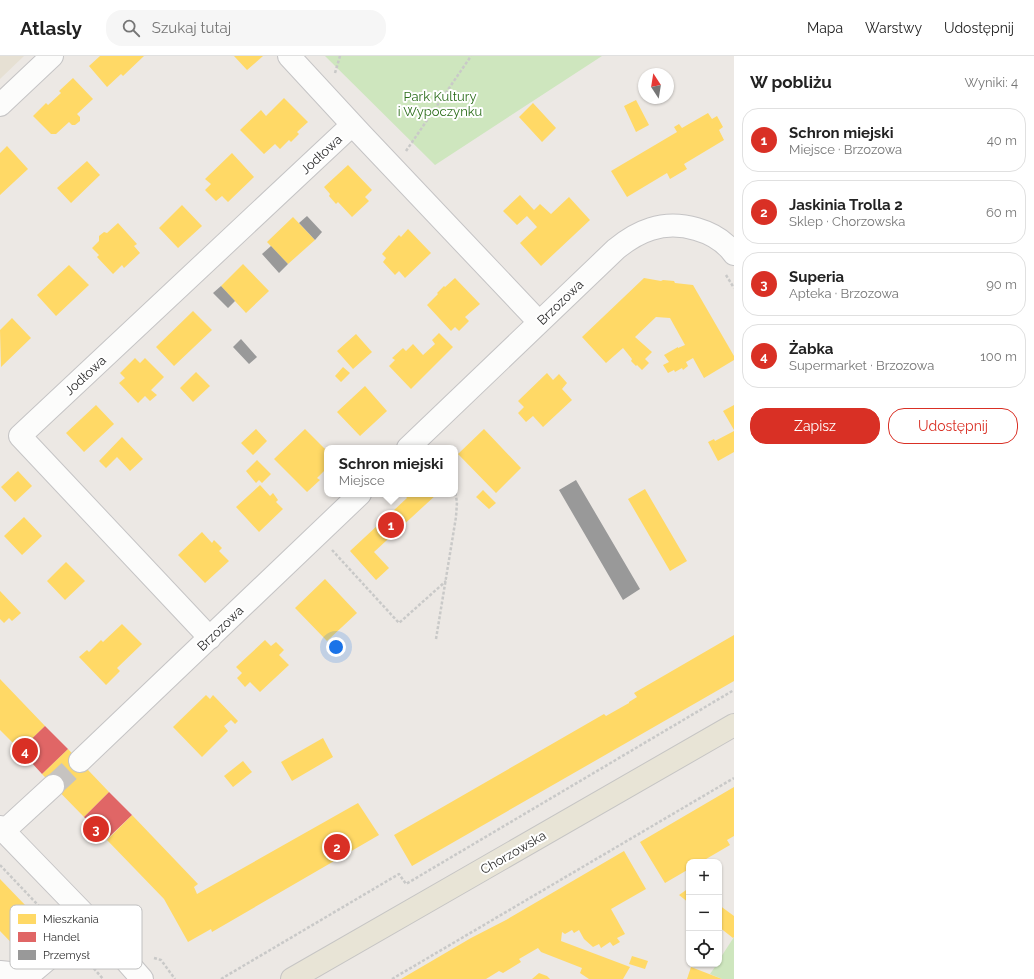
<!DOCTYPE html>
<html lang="pl">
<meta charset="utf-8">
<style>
body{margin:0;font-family:Raleway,sans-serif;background:#f6f6f6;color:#222}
.controls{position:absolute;right:12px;bottom:12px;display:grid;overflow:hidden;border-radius:8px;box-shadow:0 1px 3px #0004}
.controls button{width:36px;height:36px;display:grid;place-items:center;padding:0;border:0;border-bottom:1px solid #e0e0e0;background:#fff;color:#222;font:20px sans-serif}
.compass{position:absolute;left:638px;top:12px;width:36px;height:36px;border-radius:50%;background:#fff;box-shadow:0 1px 3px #0004;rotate:348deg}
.you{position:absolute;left:336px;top:591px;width:14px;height:14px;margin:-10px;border:3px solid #fff;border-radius:50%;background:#1a73e8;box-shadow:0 0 0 6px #1a73e833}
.badge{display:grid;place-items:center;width:26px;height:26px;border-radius:50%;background:#d93025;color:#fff;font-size:13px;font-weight:700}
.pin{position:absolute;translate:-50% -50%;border:2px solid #fff;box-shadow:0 1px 4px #0006}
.popup{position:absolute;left:324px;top:389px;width:134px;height:52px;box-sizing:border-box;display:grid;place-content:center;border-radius:8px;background:#fff;filter:drop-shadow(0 1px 3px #0005);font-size:13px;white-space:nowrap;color:#767676}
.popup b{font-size:15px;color:#222}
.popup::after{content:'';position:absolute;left:50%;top:100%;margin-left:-8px;border:8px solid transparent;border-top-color:#fff}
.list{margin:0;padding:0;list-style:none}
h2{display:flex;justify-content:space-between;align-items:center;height:52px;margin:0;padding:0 16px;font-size:17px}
h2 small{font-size:13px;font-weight:400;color:#767676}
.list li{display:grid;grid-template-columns:26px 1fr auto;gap:12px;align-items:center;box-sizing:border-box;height:64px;margin:0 8px 8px;padding:0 8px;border:1px solid #e0e0e0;border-radius:16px}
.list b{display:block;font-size:15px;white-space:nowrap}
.list p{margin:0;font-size:13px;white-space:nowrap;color:#767676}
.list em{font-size:13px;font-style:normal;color:#767676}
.actions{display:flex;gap:8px;padding:12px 16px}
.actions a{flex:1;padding:9px 0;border:1px solid #d93025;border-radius:16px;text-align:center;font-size:14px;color:#d93025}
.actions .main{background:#d93025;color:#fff}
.icon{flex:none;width:22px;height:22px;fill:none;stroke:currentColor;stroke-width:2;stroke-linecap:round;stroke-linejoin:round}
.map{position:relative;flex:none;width:734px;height:923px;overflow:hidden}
header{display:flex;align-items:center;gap:24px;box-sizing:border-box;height:56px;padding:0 20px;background:#fff;border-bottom:1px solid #e0e0e0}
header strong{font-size:19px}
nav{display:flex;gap:22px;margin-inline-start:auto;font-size:14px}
.search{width:280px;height:36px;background:#f6f6f6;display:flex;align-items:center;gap:10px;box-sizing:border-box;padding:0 14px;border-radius:16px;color:#767676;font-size:15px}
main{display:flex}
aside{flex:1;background:#fff}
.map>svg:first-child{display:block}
.education{fill:#e6e0d3}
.green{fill:#cee6be}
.homes{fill:#ffd966}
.shops{fill:#e06666}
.industry{fill:#999}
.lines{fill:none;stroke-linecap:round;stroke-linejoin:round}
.minor-tunnel{stroke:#c6c3c0;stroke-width:22;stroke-dasharray:22 11;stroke-linecap:butt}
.minor-casing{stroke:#c5c4c5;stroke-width:24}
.major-casing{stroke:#c6c5c4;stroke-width:24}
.path{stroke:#c9c9c8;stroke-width:2.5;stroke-dasharray:3 2;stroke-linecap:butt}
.minor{stroke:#fcfcfb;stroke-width:22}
.major{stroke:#e8e4d6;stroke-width:22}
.labels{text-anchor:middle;stroke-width:4;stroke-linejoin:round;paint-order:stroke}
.park-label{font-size:13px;fill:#2c6e1b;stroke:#fff}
.street-label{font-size:13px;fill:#2e2e2e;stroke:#fff}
.key{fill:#fff;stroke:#c0c0c0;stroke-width:1}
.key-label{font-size:11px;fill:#2e2e2e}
</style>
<header>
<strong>Atlasly</strong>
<div class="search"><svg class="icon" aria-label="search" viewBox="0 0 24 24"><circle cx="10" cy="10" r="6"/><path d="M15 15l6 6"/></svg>Szukaj tutaj</div>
<nav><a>Mapa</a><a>Warstwy</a><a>Udostępnij</a></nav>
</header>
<main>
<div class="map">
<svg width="734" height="923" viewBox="0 0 734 923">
<rect width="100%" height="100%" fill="#ece8e4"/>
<path class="education" d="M0,0H24L0,23Z"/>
<path class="green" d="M325,0H602L435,109Z
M734,881V923H722L710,918L717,908H719V904Z"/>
<path class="homes" d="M100,0H144L123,20L121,18L107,31L89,10Z
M234,0H263L247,14Z
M73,22L93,43L77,58L80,61V65L75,69H72L69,66L56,78H51L33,60L46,47L48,49L61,37L59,35Z
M284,42L308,66L297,76L299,78L291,86L289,84L280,93L275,88L264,98L240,74L261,54L266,60Z
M636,44L649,69L636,76L624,50Z
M533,47L556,72L542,86L519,61Z
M708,57L712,63L717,60L723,71L719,74L724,84L684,108L687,113L670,123L667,117L627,141L611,115L677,76L674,71L679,68L682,72Z
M7,90L28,113L0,139V97Z
M232,97L254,121L228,146L222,140L216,145L205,134L211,128L205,123Z
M87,105L100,119L71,147L57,132Z
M348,109L372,134L365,141L369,145L352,161L338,146L336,148L329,140L330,138L324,131Z
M520,139L534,154L540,148L551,158L569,141L590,164L541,210L520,187L537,171L527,160L517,169L503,155Z
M182,149L202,170L178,192L159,172Z
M293,161L315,184L288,208L267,186Z
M118,167L137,188L134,190L140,197L124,212L122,209L113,218L97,201L99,199L92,192L99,185V180L104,176L107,177Z
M408,173L431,197L405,222L399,215L395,219L383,206L386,202L382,198L399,179L401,181Z
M243,208L269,235L246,257L221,230Z
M69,209L89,229L56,260L37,239Z
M455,222L480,248L465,261L469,265L459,275L455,271L451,275L427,249L438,238L437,237L444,230L445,231Z
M644,222L661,225L663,224L674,225L675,227L693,229L734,300V304L704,322L693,302L686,306L688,310L683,314L682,312L675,316L674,314L668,317L663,309L669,306L664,299L678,291V292L685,289L670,262L656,261L635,281L652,296L645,303L649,307L642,314L637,309L636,310L631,305L632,303L623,292L606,307L582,281Z
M193,255L212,274L174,310L156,291Z
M12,262L31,282L1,311L0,274Z
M439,277L453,291L411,333L389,310L395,304L392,302L403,292L406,295L413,288L423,299L435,288L432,284Z
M356,278L372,296L353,313L337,295Z
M135,302L140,307L145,302L164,321L151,334L157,339L150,345L145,340L138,347L119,327L125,322L120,317Z
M343,311L350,317L341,326L335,320Z
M196,316L210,330L193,346L180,332Z
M547,317L553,324L559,318L567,327L562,333L572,344L543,371L533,360L526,366L518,357L524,351L518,345Z
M365,330L387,355L360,380L337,356Z
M96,349L114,368L84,396L66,377Z
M734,349V374L723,355Z
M256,373L267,385L253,399L241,387Z
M305,373L327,395V412L317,422L320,424L307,436L274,403Z
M484,373L521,412L496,437L458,398Z
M734,375V396L718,405L708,386L714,383L715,385Z
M122,381L143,403L130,415L117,401L106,412L99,405Z
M257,404L271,418L262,427L259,424L256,427L246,415Z
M18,415L32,430L15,446L1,431Z
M260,429L270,440L273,437L278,444L276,446L283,453L259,476L236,451Z
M645,433L687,505L670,515L628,443Z
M483,434L496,447L489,453L476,441Z
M404,438H437L374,496L389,512L376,524L350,495L407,442Z
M24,461L42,480L22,499L4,480Z
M202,476L212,487L214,484L222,492L219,495L229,505L205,527L178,499Z
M66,506L85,525L65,544L47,525Z
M325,523L357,557L327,585L295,552Z
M0,535L21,557L12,565L9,562L4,567L0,563Z
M122,568L142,588L117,612L120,615L106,629L79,601L87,594L89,596L101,584L103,586Z
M734,579V625L412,810L394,779L604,658L606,660L629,647V646L637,641L634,637Z
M265,584L271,590L276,586L284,594L279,599L289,609L260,636L250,626L245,631L237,622L242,617L236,611Z
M0,623L45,670L20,694L0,674Z
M206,639L210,643L213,639L238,665L235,668L231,664L224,670L228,675L202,701L173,671Z
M323,682L333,701L292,725L281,706Z
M68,693L109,736L84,761L42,718Z
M243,705L252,716L233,731L224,720Z
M734,731V780L727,784L730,789L701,806H689V813L665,827L640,786Z
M358,747L379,779L212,876L211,873L188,886L164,843L107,784L132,759L198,828L194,831L197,838Z
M624,795L646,833L611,853L625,878L617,882L620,886L613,890L610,886L601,892L599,888L593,891L584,883L579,874L574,877L572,874L565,878L562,876L561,885L630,911L623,923H589L580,917L582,912L541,896L538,892L519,903L521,906L503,917L499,915L486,923H401L471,882L506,864Z
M0,823L53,878L27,903L0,875Z
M689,832V847L679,839Z
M719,849L734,860V881L733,882L719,871Z
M632,900L648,905L645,913L629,908Z
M691,911L722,923H687Z
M539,917L547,920L550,923H532Z"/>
<path class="shops" d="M45,670L68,693L42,718L20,694Z
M109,736L132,759L106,784L84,761Z"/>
<path class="industry" d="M307,160L322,176L315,184L299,167Z
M271,190L288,208L279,217L262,198Z
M221,230L235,245L228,252L213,237Z
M241,283L257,301L249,308L233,291Z
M576,424L640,533L623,544L559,434Z"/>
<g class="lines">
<path class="minor-tunnel" d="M53,730L80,705"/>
<g class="minor-casing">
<path id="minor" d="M289,0L361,78L539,266
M0,49L52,0
M408,392L616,193C627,184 638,177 651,173C679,164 717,174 734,198
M210,582L20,380L352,69
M80,705L360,438
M0,771L92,866L142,923
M4,775L53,730
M0,916L29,919L92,866"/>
</g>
<g class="major-casing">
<path id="major" d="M292,923L734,669"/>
</g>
<path class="path" d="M335,17L340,0
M406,95L471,0
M726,219L734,232
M332,494L399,567L446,525
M436,583L456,461L457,446L455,435
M0,809L56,868
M84,901L103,923
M154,902L161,904L175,923
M221,923L399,818L406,828L734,634
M392,923L734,722"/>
<use href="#minor" class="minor"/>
<use href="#major" class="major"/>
</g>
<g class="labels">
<g class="park-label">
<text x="440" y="45">Park Kultury<tspan x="440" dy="15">i Wypoczynku</tspan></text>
</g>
<g class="street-label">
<text transform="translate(321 98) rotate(-43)" y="5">Jodłowa</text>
<text transform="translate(560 246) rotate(-44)" y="5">Brzozowa</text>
<text transform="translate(85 319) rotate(-43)" y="5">Jodłowa</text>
<text transform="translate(220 572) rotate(-44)" y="5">Brzozowa</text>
<text transform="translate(513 796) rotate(-30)" y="5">Chorzowska</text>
</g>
</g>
<rect x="10" y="849" width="132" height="64" rx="6" class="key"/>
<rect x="18" y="858" width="18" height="10" fill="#ffd966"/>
<rect x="18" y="876" width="18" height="10" fill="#e06666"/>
<rect x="18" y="894" width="18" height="10" fill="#999"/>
<g class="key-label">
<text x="43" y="867">Mieszkania</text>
<text x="43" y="885">Handel</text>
<text x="43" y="903">Przemysł</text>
</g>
</svg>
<div class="controls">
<button>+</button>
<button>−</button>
<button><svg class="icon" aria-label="locate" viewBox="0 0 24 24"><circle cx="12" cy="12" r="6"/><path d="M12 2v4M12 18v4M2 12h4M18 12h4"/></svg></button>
</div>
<svg class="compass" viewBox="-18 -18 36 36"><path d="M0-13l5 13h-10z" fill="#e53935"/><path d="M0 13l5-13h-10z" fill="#767676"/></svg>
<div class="you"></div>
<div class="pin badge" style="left:391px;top:469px">1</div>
<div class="popup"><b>Schron miejski</b>Miejsce</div>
<div class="pin badge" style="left:337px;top:791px">2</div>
<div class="pin badge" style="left:96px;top:773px">3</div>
<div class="pin badge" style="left:25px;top:695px">4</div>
</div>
<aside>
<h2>W pobliżu<small>Wyniki: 4</small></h2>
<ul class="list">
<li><span class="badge">1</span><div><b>Schron miejski</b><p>Miejsce · Brzozowa</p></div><em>40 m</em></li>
<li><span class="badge">2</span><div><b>Jaskinia Trolla 2</b><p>Sklep · Chorzowska</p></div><em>60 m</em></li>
<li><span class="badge">3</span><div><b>Superia</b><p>Apteka · Brzozowa</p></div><em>90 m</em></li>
<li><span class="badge">4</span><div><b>Żabka</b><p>Supermarket · Brzozowa</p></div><em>100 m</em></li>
</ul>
<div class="actions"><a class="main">Zapisz</a><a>Udostępnij</a></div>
</aside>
</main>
